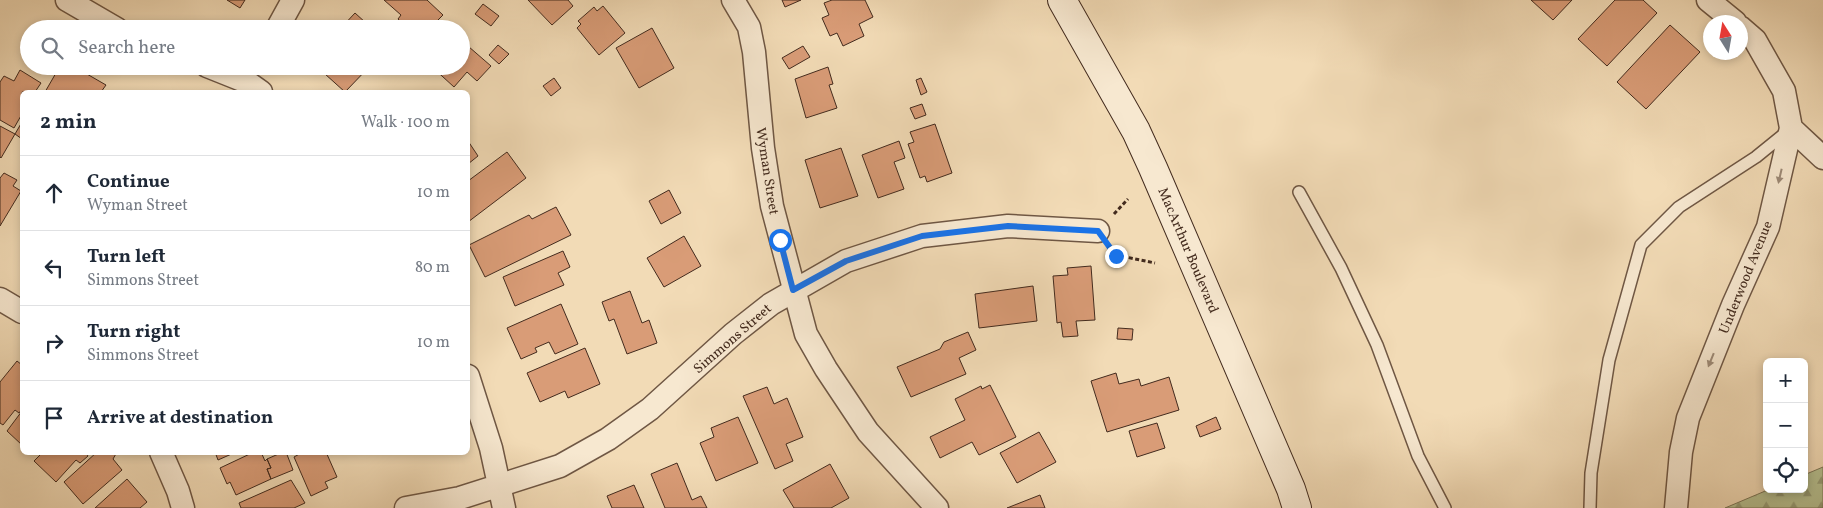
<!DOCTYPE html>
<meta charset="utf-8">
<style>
body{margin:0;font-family:Vollkorn,serif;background:#f2f2f3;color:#1f2937}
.controls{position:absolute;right:15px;bottom:15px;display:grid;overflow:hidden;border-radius:8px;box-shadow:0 2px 8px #0003}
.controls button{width:45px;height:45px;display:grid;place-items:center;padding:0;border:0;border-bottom:1px solid #e0e1e3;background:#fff;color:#1f2937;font:25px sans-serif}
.compass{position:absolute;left:1703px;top:15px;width:45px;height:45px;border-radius:50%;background:#fff;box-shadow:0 2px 8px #0003;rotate:349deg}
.stop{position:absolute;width:15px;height:15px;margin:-11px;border:4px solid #1a73e8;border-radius:50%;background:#fff}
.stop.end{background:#1a73e8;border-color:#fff;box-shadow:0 1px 5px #0008}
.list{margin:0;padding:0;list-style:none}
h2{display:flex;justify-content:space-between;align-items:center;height:65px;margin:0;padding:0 20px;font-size:21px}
h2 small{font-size:16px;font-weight:400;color:#747a83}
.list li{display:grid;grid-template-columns:32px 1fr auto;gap:15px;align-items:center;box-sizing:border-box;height:75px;padding:0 20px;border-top:1px solid #e0e1e3}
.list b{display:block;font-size:19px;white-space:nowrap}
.list p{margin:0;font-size:16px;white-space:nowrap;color:#747a83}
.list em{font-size:16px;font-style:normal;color:#747a83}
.icon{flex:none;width:28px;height:28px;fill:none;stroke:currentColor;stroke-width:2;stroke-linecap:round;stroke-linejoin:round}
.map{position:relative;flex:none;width:1823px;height:508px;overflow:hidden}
.search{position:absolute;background:#fff;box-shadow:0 2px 8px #0003;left:20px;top:20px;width:450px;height:55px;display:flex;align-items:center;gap:12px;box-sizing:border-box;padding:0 18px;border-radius:28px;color:#747a83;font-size:19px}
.panel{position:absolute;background:#fff;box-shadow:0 2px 8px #0003;left:20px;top:90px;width:450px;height:365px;border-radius:8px}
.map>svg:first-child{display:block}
.forest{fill:url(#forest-firs);stroke:#7c7658}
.building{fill:#d99c77;stroke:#432b1e}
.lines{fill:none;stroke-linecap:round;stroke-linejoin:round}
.service-casing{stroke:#6f5744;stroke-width:14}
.minor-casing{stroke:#6f5744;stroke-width:25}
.secondary-casing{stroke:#432b1e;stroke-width:30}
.path{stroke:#432b1e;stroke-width:3;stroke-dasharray:4 2.5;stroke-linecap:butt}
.service{stroke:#f7e8d0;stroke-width:11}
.minor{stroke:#f7e8d0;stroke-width:22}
.secondary{stroke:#f7e8d0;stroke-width:28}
.oneway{fill:#9d8a77}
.route{stroke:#1a73e8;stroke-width:6}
.labels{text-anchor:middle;stroke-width:5;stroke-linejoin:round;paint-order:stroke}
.street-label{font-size:14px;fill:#432b1e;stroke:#f7e8d0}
</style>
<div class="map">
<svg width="1823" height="508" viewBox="0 0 1823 508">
<defs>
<pattern id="forest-firs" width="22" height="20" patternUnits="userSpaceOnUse" patternTransform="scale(1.25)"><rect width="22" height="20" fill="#b6c192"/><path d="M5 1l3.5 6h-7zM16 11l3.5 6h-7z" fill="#969d77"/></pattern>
</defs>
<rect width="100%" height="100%" fill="#f2dbb6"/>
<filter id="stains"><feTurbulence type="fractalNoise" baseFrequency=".004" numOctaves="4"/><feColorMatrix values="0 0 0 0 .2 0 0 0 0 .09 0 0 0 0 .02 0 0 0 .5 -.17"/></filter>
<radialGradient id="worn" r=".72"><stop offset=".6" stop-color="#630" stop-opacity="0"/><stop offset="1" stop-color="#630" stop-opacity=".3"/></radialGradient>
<path class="forest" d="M1823,467V508H1725L1770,489H1804V475Z"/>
<path class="building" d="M227,0H245L240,8Z
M384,0H427L443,15L429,29H409L398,19L401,15Z
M528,0H568L573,6L552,25Z
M782,0H801L785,7Z
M832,0H865L873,17L859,24L864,36L843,46L837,33L830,36L822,18L829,15L824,3Z
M1531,0H1572L1553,20Z
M1615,0H1643L1657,13L1607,66L1578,39Z
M483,4L499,16L491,26L475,14Z
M603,6L625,33L599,55L577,28L581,24L578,21L594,7L597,11Z
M355,13L366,23L362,27L365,29H340Z
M1670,25L1700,52L1646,109L1617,82Z
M652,28L674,68L639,88L616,48Z
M461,40L491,66L477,81L467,72L454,87L431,66H461Z
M498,45L509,54L499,64L489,55Z
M803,46L810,57L789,69L782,58Z
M60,66H73L106,85L101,92H45Z
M332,66H370L345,92L325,74Z
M828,67L833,84L829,85L837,108L806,118L795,79Z
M20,70L41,83L35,92H22V114L14,128L0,120V82L4,76L14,81Z
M554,78L561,88L551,96L543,86Z
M921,78L927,92L921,95L916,80Z
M922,104L926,115L915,119L910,108Z
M22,122V139L15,134Z
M935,124L952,173L927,182L925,176L920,178L908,144L914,142L910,132Z
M0,126L15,134L1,158L0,157Z
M468,141L478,156L468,164Z
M899,141L905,158L894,162L904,189L878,198L862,155Z
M841,148L858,196L820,208L805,160Z
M507,152L526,178L468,222V181Z
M4,173L17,180L13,186L21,191L0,226V178Z
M669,190L681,213L661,224L649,201Z
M556,207L571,235L485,277L469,245L529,215L532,219Z
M684,236L701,266L664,287L647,258Z
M563,251L570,267L558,273L564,285L515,306L503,277Z
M1091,266L1095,320L1076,321L1078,336L1063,337L1061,322L1057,323L1053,276L1068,275L1067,268Z
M1033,286L1037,321L979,328L975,294Z
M630,291L642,323L649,320L657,343L627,354L614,319L609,321L602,302Z
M561,304L578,344L555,354L549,342L535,348L537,352L521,359L507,328Z
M1118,328L1133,329L1132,340L1117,339Z
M968,332L976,350L959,358L966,374L911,397L897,367L940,349L944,342Z
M585,348L600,384L568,398L565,391L540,402L527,373Z
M17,361L22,365V409L19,413L15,410L3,425L0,423V382Z
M1116,373L1119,384L1139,379L1141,386L1169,377L1179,410L1107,432L1091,381Z
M990,385L1016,437L979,455L972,442L940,458L930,437L965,420L955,399L981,386L982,389Z
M767,387L774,404L787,398L803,437L786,444L793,461L775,469L743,396Z
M22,411V445L7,431Z
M738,417L758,463L716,481L700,443L714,437L711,428Z
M1216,417L1221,429L1200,437L1196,426Z
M1157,423L1165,448L1137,457L1129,431Z
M1039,432L1056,462L1017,483L1000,453Z
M43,452H85L88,456L80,463L76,460L56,482L34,461Z
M97,452H117L113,459L122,470L83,504L64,482Z
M215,452H236L218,460Z
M254,452H261L265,461L267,459L271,468L267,469L271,479L236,495L230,482L227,484L220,468Z
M283,452H286L293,470L271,479L267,469L271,468L267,459Z
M303,452H326L337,477L325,482L328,488L311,496L294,457Z
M677,463L692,500L701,496L707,508H665L651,474Z
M830,464L849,498L831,508H794L783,490Z
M127,479L147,502L140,508H95Z
M291,480L305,503L294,508H241L239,503Z
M634,485L644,508H612L607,496Z
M1040,495L1045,508H1007Z"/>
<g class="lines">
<g class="service-casing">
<path id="service" d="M1299,192L1341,268L1377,345L1418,456L1445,508
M1590,508L1591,473L1609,360L1641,245L1679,207L1756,157L1788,131"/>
</g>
<g class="minor-casing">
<path id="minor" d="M67,0L117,29
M733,0L749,27L754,52L763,148L772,206L806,334L826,369L868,432L937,508
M1708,0L1735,22
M277,29L293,0
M207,66L247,82L261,92
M1791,128L1823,158
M0,299L22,312
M468,376L491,448L504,508
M161,452L178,491L183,508
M406,508L460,498L560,466L608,439L650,409L733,334L771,304L846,261L922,236L1008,226L1098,231
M1676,508L1681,452L1688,418L1733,305L1768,227L1791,128L1784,91L1755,40L1740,27"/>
</g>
<g class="secondary-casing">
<path id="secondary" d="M1062,0L1136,131L1153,168L1291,489L1297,508"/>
</g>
<path class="path" d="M1114,214L1128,199
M1112,250L1116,255L1155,263"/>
<use href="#service" class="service"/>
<use href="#minor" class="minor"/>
<use href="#secondary" class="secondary"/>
</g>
<defs><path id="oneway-solid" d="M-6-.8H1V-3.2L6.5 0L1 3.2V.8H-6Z" transform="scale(1.25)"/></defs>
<g class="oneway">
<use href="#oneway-solid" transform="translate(1780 176) rotate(103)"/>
<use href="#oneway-solid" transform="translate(1711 360) rotate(112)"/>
</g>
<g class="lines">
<path class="route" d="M780,240L793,290L846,261L922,236L1008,226L1098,231L1116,256"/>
</g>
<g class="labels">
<g class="street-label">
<text transform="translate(768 171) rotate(81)" y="5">Wyman Street</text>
<text transform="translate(1189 250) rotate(67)" y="5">MacArthur Boulevard</text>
<text transform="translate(1745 277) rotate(-68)" y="5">Underwood Avenue</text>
<text transform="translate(732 338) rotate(-41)" y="5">Simmons Street</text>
</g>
</g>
<rect width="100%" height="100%" filter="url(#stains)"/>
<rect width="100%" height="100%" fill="url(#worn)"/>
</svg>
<div class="controls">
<button>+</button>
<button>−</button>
<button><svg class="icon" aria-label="locate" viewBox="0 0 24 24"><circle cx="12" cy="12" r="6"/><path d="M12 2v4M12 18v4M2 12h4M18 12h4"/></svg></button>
</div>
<svg class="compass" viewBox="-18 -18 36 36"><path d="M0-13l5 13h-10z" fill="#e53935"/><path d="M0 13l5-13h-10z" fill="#747a83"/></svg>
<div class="stop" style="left:780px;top:240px"></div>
<div class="stop end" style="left:1116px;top:256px"></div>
<div class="search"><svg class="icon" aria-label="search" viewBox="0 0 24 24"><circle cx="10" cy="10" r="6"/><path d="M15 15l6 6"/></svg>Search here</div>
<section class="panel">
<h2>2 min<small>Walk · 100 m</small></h2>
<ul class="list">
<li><svg class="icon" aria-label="ahead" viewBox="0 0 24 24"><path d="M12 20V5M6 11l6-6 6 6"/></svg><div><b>Continue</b><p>Wyman Street</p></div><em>10 m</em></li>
<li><svg class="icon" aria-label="left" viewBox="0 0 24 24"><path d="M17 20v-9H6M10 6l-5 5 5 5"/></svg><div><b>Turn left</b><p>Simmons Street</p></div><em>80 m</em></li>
<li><svg class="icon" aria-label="right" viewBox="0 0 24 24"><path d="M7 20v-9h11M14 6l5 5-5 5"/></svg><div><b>Turn right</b><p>Simmons Street</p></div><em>10 m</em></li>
<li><svg class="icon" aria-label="arrive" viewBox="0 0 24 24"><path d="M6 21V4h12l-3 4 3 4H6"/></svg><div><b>Arrive at destination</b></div></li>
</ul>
</section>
</div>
